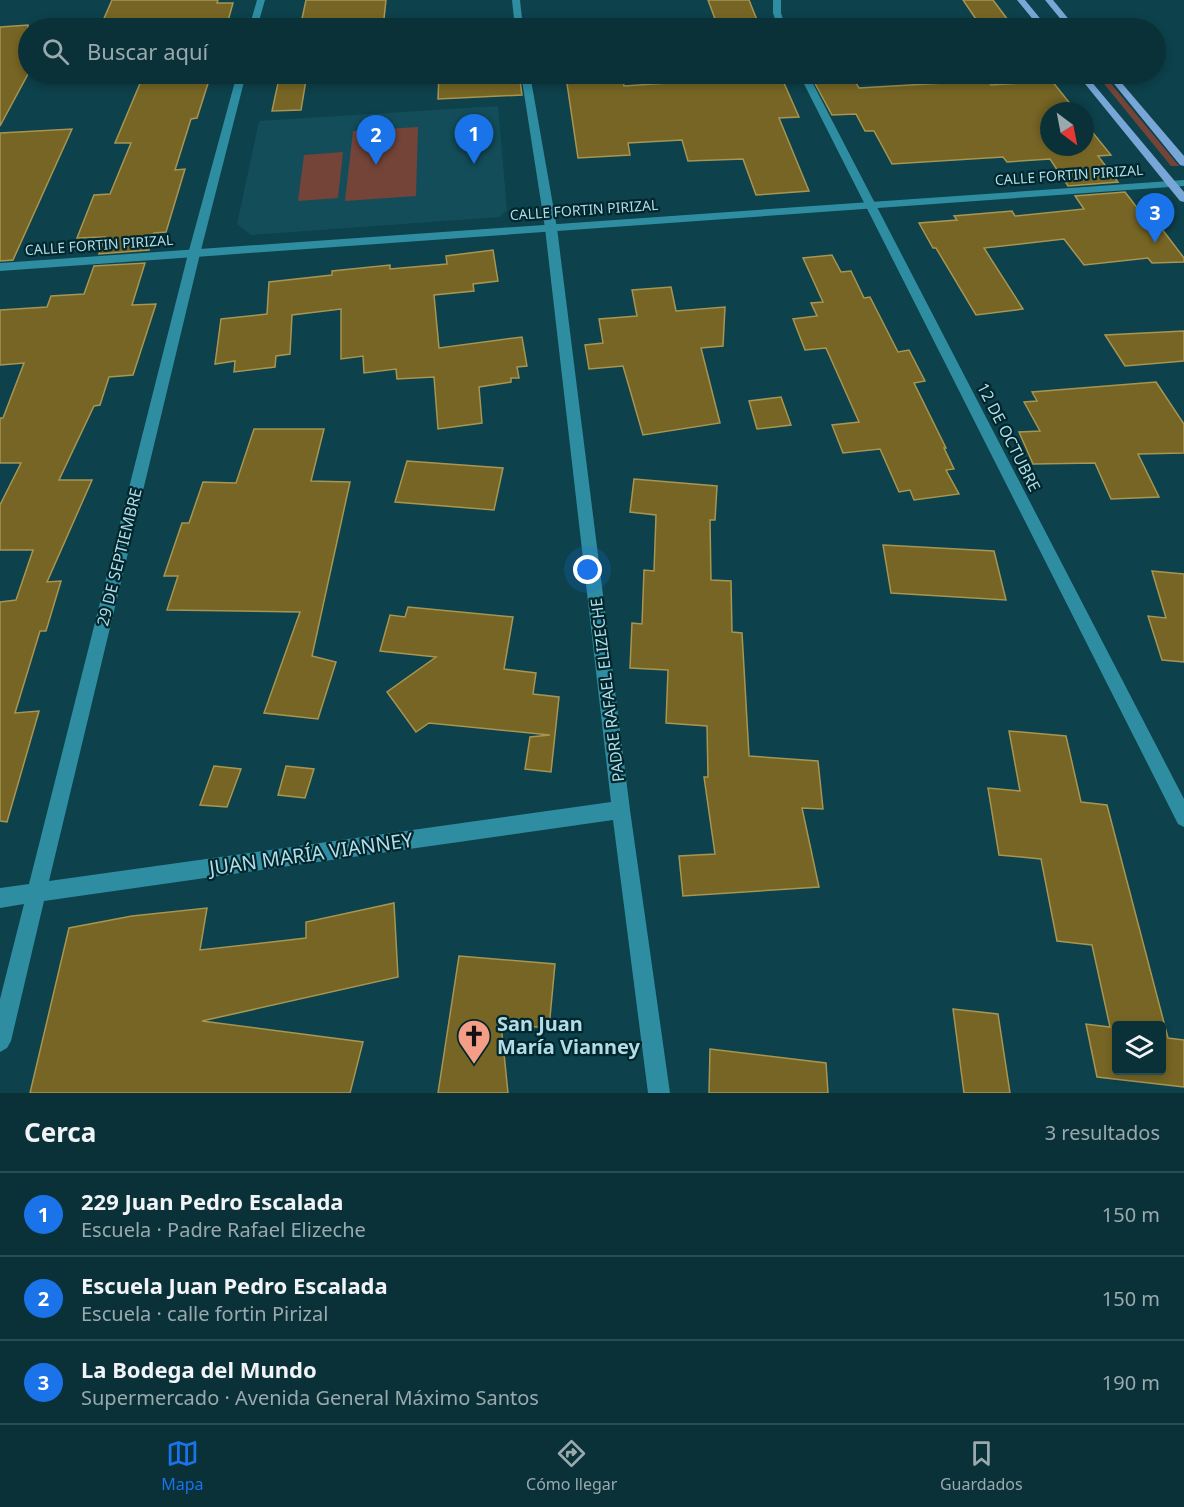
<!DOCTYPE html>
<html lang="es">
<meta charset="utf-8">
<style>
body{margin:0;font-family:"Noto Sans",sans-serif;background:#183d43;color:#f1f3f6}
.controls{position:absolute;right:18px;bottom:18px;display:grid;overflow:hidden;border-radius:6px;box-shadow:0 3px 9px #0003}
.controls button{width:54px;height:54px;display:grid;place-items:center;padding:0;border:0;border-bottom:2px solid #2a4c53;background:#0a3138;color:#f1f3f6;font:30px sans-serif}
.compass{position:absolute;left:1040px;top:102px;width:54px;height:54px;border-radius:50%;background:#0a3138;box-shadow:0 3px 9px #0003;rotate:148deg}
.you{position:absolute;left:588px;top:570px;width:21px;height:21px;margin:-15px;border:4px solid #fff;border-radius:50%;background:#1a73e8;box-shadow:0 0 0 9px #1a73e833}
.badge{display:grid;place-items:center;width:39px;height:39px;border-radius:50%;background:#1a73e8;color:#fff;font-size:20px;font-weight:700}
.pin{position:absolute;translate:-50% -50px;filter:drop-shadow(0 2px 3px #0008)}
.pin::after{content:'';position:absolute;top:32px;width:21px;height:18px;background:inherit;clip-path:polygon(0 0,100% 0,50% 100%)}
.list{margin:0;padding:0;list-style:none}
h2{display:flex;justify-content:space-between;align-items:center;height:78px;margin:0;padding:0 24px;font-size:26px}
h2 small{font-size:20px;font-weight:400;color:#99a9ae}
.list li{display:grid;grid-template-columns:39px 1fr auto;gap:18px;align-items:center;box-sizing:border-box;height:84px;padding:0 24px;border-top:2px solid #2a4c53}
.list b{display:block;font-size:22px;white-space:nowrap}
.list p{margin:0;font-size:20px;white-space:nowrap;color:#99a9ae}
.list em{font-size:20px;font-style:normal;color:#99a9ae}
.icon{flex:none;width:33px;height:33px;fill:none;stroke:currentColor;stroke-width:2;stroke-linecap:round;stroke-linejoin:round}
.map{position:relative;flex:none;width:1184px;height:1093px;overflow:hidden}
.search{position:absolute;background:#0a3138;box-shadow:0 3px 9px #0003;left:18px;right:18px;top:18px;height:66px;display:flex;align-items:center;gap:15px;box-sizing:border-box;padding:0 21px;border-radius:33px;color:#99a9ae;font-size:22px}
.sheet{height:330px;background:#0a3138}
nav{display:flex;justify-content:space-around;align-items:center;box-sizing:border-box;height:84px;border-top:2px solid #2a4c53;background:#0a3138;font-size:16px;color:#99a9ae}
nav a{display:grid;justify-items:center;gap:3px}
nav .on{color:#1a73e8}
.map>svg:first-child{display:block}
.built{fill:#134d59}
.green{fill:#754438}
.building{fill:#766524;stroke:#a79552;stroke-width:1.5;fill-rule:evenodd}
.lines{fill:none;stroke-linecap:round;stroke-linejoin:round}
.street{fill:#2e8da1;fill-rule:evenodd}
.secondary{fill:#2e8da1;fill-rule:evenodd}
.primary{fill:#77a6d7;fill-rule:evenodd}
.labels{text-anchor:middle;stroke-width:4.5;stroke-linejoin:round;paint-order:stroke}
.far-street-label{font-size:14px;fill:#b3dce6;stroke:#00262e}
.street-label{font-size:16px;fill:#b3dce6;stroke:#00262e}
.near-street-label{font-size:20px;fill:#b3dce6;stroke:#00262e}
.near-poi-label{font-size:20px;font-weight:bold;fill:#b3dce6;stroke:#00262e;text-anchor:start}
</style>
<div class="map">
<svg width="1184" height="1093" viewBox="0 0 1184 1093">
<rect width="100%" height="100%" fill="#0d414b"/>
<path class="built" d="M498,106L507,210L500,217L251,235L237,224L259,121Z"/>
<path class="green" d="M1096,74H1103L1179,166H1171Z
M418,127L416,196L345,201L353,131Z
M343,152L338,198L298,201L304,155Z"/>
<path class="building" d="M112,0H218L217,3H233L226,28H115L102,23Z
M306,0H386L383,28H300Z
M708,0H749L759,25L718,27Z
M963,0H993L1014,28H982Z
M28,25V74L0,126V27Z
M144,74H211L197,118L191,119L175,170L185,169L166,232L154,233L149,250L99,254L105,237L77,238L94,195L110,194L131,143H115Z
M280,74H307L301,110L272,111Z
M439,74H519L522,95L438,99Z
M711,74H780L799,117L779,118L809,191L756,195L743,159L688,161L682,140L628,143L630,155L578,158L566,77L622,75L624,86L713,80Z
M813,74H851L859,88L961,82L955,74H983L991,85L1052,81L1076,111H1049V147H1085V123L1111,155L1098,156L1118,182L1068,186L1050,159L1007,162L1003,157L892,164L874,131H865L856,114L832,115L812,78Z
M72,129L13,260L0,261V133Z
M1125,192L1138,209L1146,208L1184,258V262L1152,263L1148,258L1084,265L1064,239L984,248L1023,309L976,315L936,248H933L919,223L957,220L954,216L1012,211L1015,216L1084,209L1075,196Z
M493,250L498,281L473,284L474,291L434,295L439,348L522,337L527,366L517,367L519,378H511V382L479,387L482,423L438,429L434,377L397,379L396,369L364,373L363,356L341,359V309L292,315L290,354L276,356L275,367L234,372L235,361L215,364L221,319L267,314L269,282L332,275V271L390,265V269L447,264L446,256Z
M832,255L841,272L851,271L864,298L870,297L898,352L909,350L925,381L914,383L946,448H944L954,469L946,470L959,494L914,500L910,490L899,492L880,449L843,453L832,425L859,422L826,348L805,350L793,319L817,316L811,303L823,302L803,258Z
M145,263L132,305L156,304L133,375L109,377L100,405L94,406L59,480H92L47,582L61,581L46,631H40L15,713L39,711L7,822L0,821V602L16,600L33,550H0V505L21,463H0V418H3L24,363L0,365V310L47,307L51,296L84,294L94,266Z
M671,287L676,311L725,307L723,346L701,348L720,423L643,435L623,366L589,369L585,345L603,343L599,319L637,316L632,290Z
M1184,331V361L1125,366L1105,335Z
M1156,382L1184,424V453L1138,454L1159,497L1111,499L1095,463L1033,464L1019,432L1040,431L1024,402L1037,401L1032,392Z
M781,397L791,425L757,429L749,401Z
M254,429H324L311,481L350,482L312,656L336,662L318,719L264,713L300,612L167,610L178,576H164L182,523H189L203,482L236,483Z
M407,461L503,468L494,510L395,502Z
M634,479L717,486L715,520H710L711,580L731,581L732,632L742,633L749,756L818,761L823,809L802,808L819,887L683,896L679,856L715,854L704,777H708L707,726L666,723L668,670L630,668L632,623L642,624L644,570L654,571L656,515L630,512Z
M883,545L994,551L1006,600L891,593Z
M1152,571L1184,574V662L1162,660L1148,616L1166,618Z
M408,607L513,617L504,669L536,673L533,694L559,697L551,772L525,769L530,737L550,735L429,723L416,732L387,692L436,657L380,651L390,615L405,617Z
M1009,731L1066,736L1081,802L1107,805L1168,1038L1184,1040V1087L1097,1077L1086,1024L1110,1027L1092,945L1057,941L1041,859L999,855L988,788L1020,791ZM1116,1026H1161V1071H1116Z
M214,766L241,769L227,807L200,805Z
M286,766L314,769L305,798L278,795Z
M394,903L398,977L202,1021L363,1042L350,1093H30L69,928L132,916L207,908L200,950L306,938V922Z
M459,956L555,964L549,1028L501,1024L508,1093H438Z
M953,1009L998,1014L1010,1093H964Z
M710,1049L826,1063L828,1093H709Z"/>
<g class="lines">
<path class="street" d="M257,0H265L257,28H249Z
M512,0H520L523,28H515Z
M773,0H781V13L786,28H778L773,13Z
M237,74H246L200,254L49,881L611,802L545,228L521,74H530L557,228L630,810L670,1093H648L613,820L44,901L11,1041L7,1048L0,1052V999L24,904L0,908V888L29,884L188,254Z
M799,74H808L1184,799V827L1178,824Z"/>
<path class="secondary" d="M1184,180V186L0,271V263Z"/>
<path class="primary" d="M1017,0H1025L1048,28H1040Z
M1045,0H1053L1076,28H1068Z
M1077,74H1085L1184,192V202L1180,201Z
M1106,74H1114L1184,156V166L1180,165Z"/>
</g>
<defs>
<g id="church-pin" transform="scale(1.725)"><path d="M0 17L-7.5 6A9.5 9.5 0 1 1 7.5 6Z" fill="#f49e88" stroke="#00262e"/><path d="M-1.2-6h2.4v3.5h3.3v2.4h-3.3V6h-2.4V-.1h-3.3v-2.4h3.3Z" fill="#111"/></g>
</defs>
<g fill-rule="evenodd">
<use href="#church-pin" x="474" y="1036"/>
</g>
<g class="labels">
<g class="far-street-label">
<text transform="translate(1069 175) rotate(-4)" y="5">CALLE FORTIN PIRIZAL</text>
<text transform="translate(584 210) rotate(-4)" y="5">CALLE FORTIN PIRIZAL</text>
<text transform="translate(99 245) rotate(-4)" y="5">CALLE FORTIN PIRIZAL</text>
</g>
<g class="street-label">
<text transform="translate(1009 437) rotate(63)" y="6">12 DE OCTUBRE</text>
<text transform="translate(119 557) rotate(-76)" y="6">29 DE SEPTIEMBRE</text>
<text transform="translate(607 690) rotate(-97)" y="6">PADRE RAFAEL ELIZECHE</text>
</g>
<g class="near-street-label">
<text transform="translate(311 854) rotate(-8)" y="7">JUAN MARÍA VIANNEY</text>
</g>
<g class="near-poi-label">
<text x="497" y="1031">San Juan<tspan x="497" dy="23">María Vianney</tspan></text>
</g>
</g>
</svg>
<div class="controls">
<button><svg class="icon" aria-label="layers" viewBox="0 0 24 24"><path d="M12 4l9 5-9 5-9-5zM3 14l9 5 9-5"/></svg></button>
</div>
<svg class="compass" viewBox="-18 -18 36 36"><path d="M0-13l5 13h-10z" fill="#e53935"/><path d="M0 13l5-13h-10z" fill="#99a9ae"/></svg>
<div class="you"></div>
<div class="pin badge" style="left:474px;top:164px">1</div>
<div class="pin badge" style="left:376px;top:165px">2</div>
<div class="pin badge" style="left:1155px;top:243px">3</div>
<div class="search"><svg class="icon" aria-label="search" viewBox="0 0 24 24"><circle cx="10" cy="10" r="6"/><path d="M15 15l6 6"/></svg>Buscar aquí</div>
</div>
<section class="sheet">
<h2>Cerca<small>3 resultados</small></h2>
<ul class="list">
<li><span class="badge">1</span><div><b>229 Juan Pedro Escalada</b><p>Escuela · Padre Rafael Elizeche</p></div><em>150 m</em></li>
<li><span class="badge">2</span><div><b>Escuela Juan Pedro Escalada</b><p>Escuela · calle fortin Pirizal</p></div><em>150 m</em></li>
<li><span class="badge">3</span><div><b>La Bodega del Mundo</b><p>Supermercado · Avenida General Máximo Santos</p></div><em>190 m</em></li>
</ul>
</section>
<nav>
<a class="on"><svg class="icon" aria-label="map" viewBox="0 0 24 24"><path d="M3 6l6-2 6 2 6-2v14l-6 2-6-2-6 2zM9 4v14M15 6v14"/></svg>Mapa</a>
<a><svg class="icon" aria-label="directions" viewBox="0 0 24 24"><path d="M12 3l9 9-9 9-9-9zM9 14v-3h6M13 9l2 2-2 2"/></svg>Cómo llegar</a>
<a><svg class="icon" aria-label="saved" viewBox="0 0 24 24"><path d="M7 4h10v16l-5-4-5 4z"/></svg>Guardados</a>
</nav>
